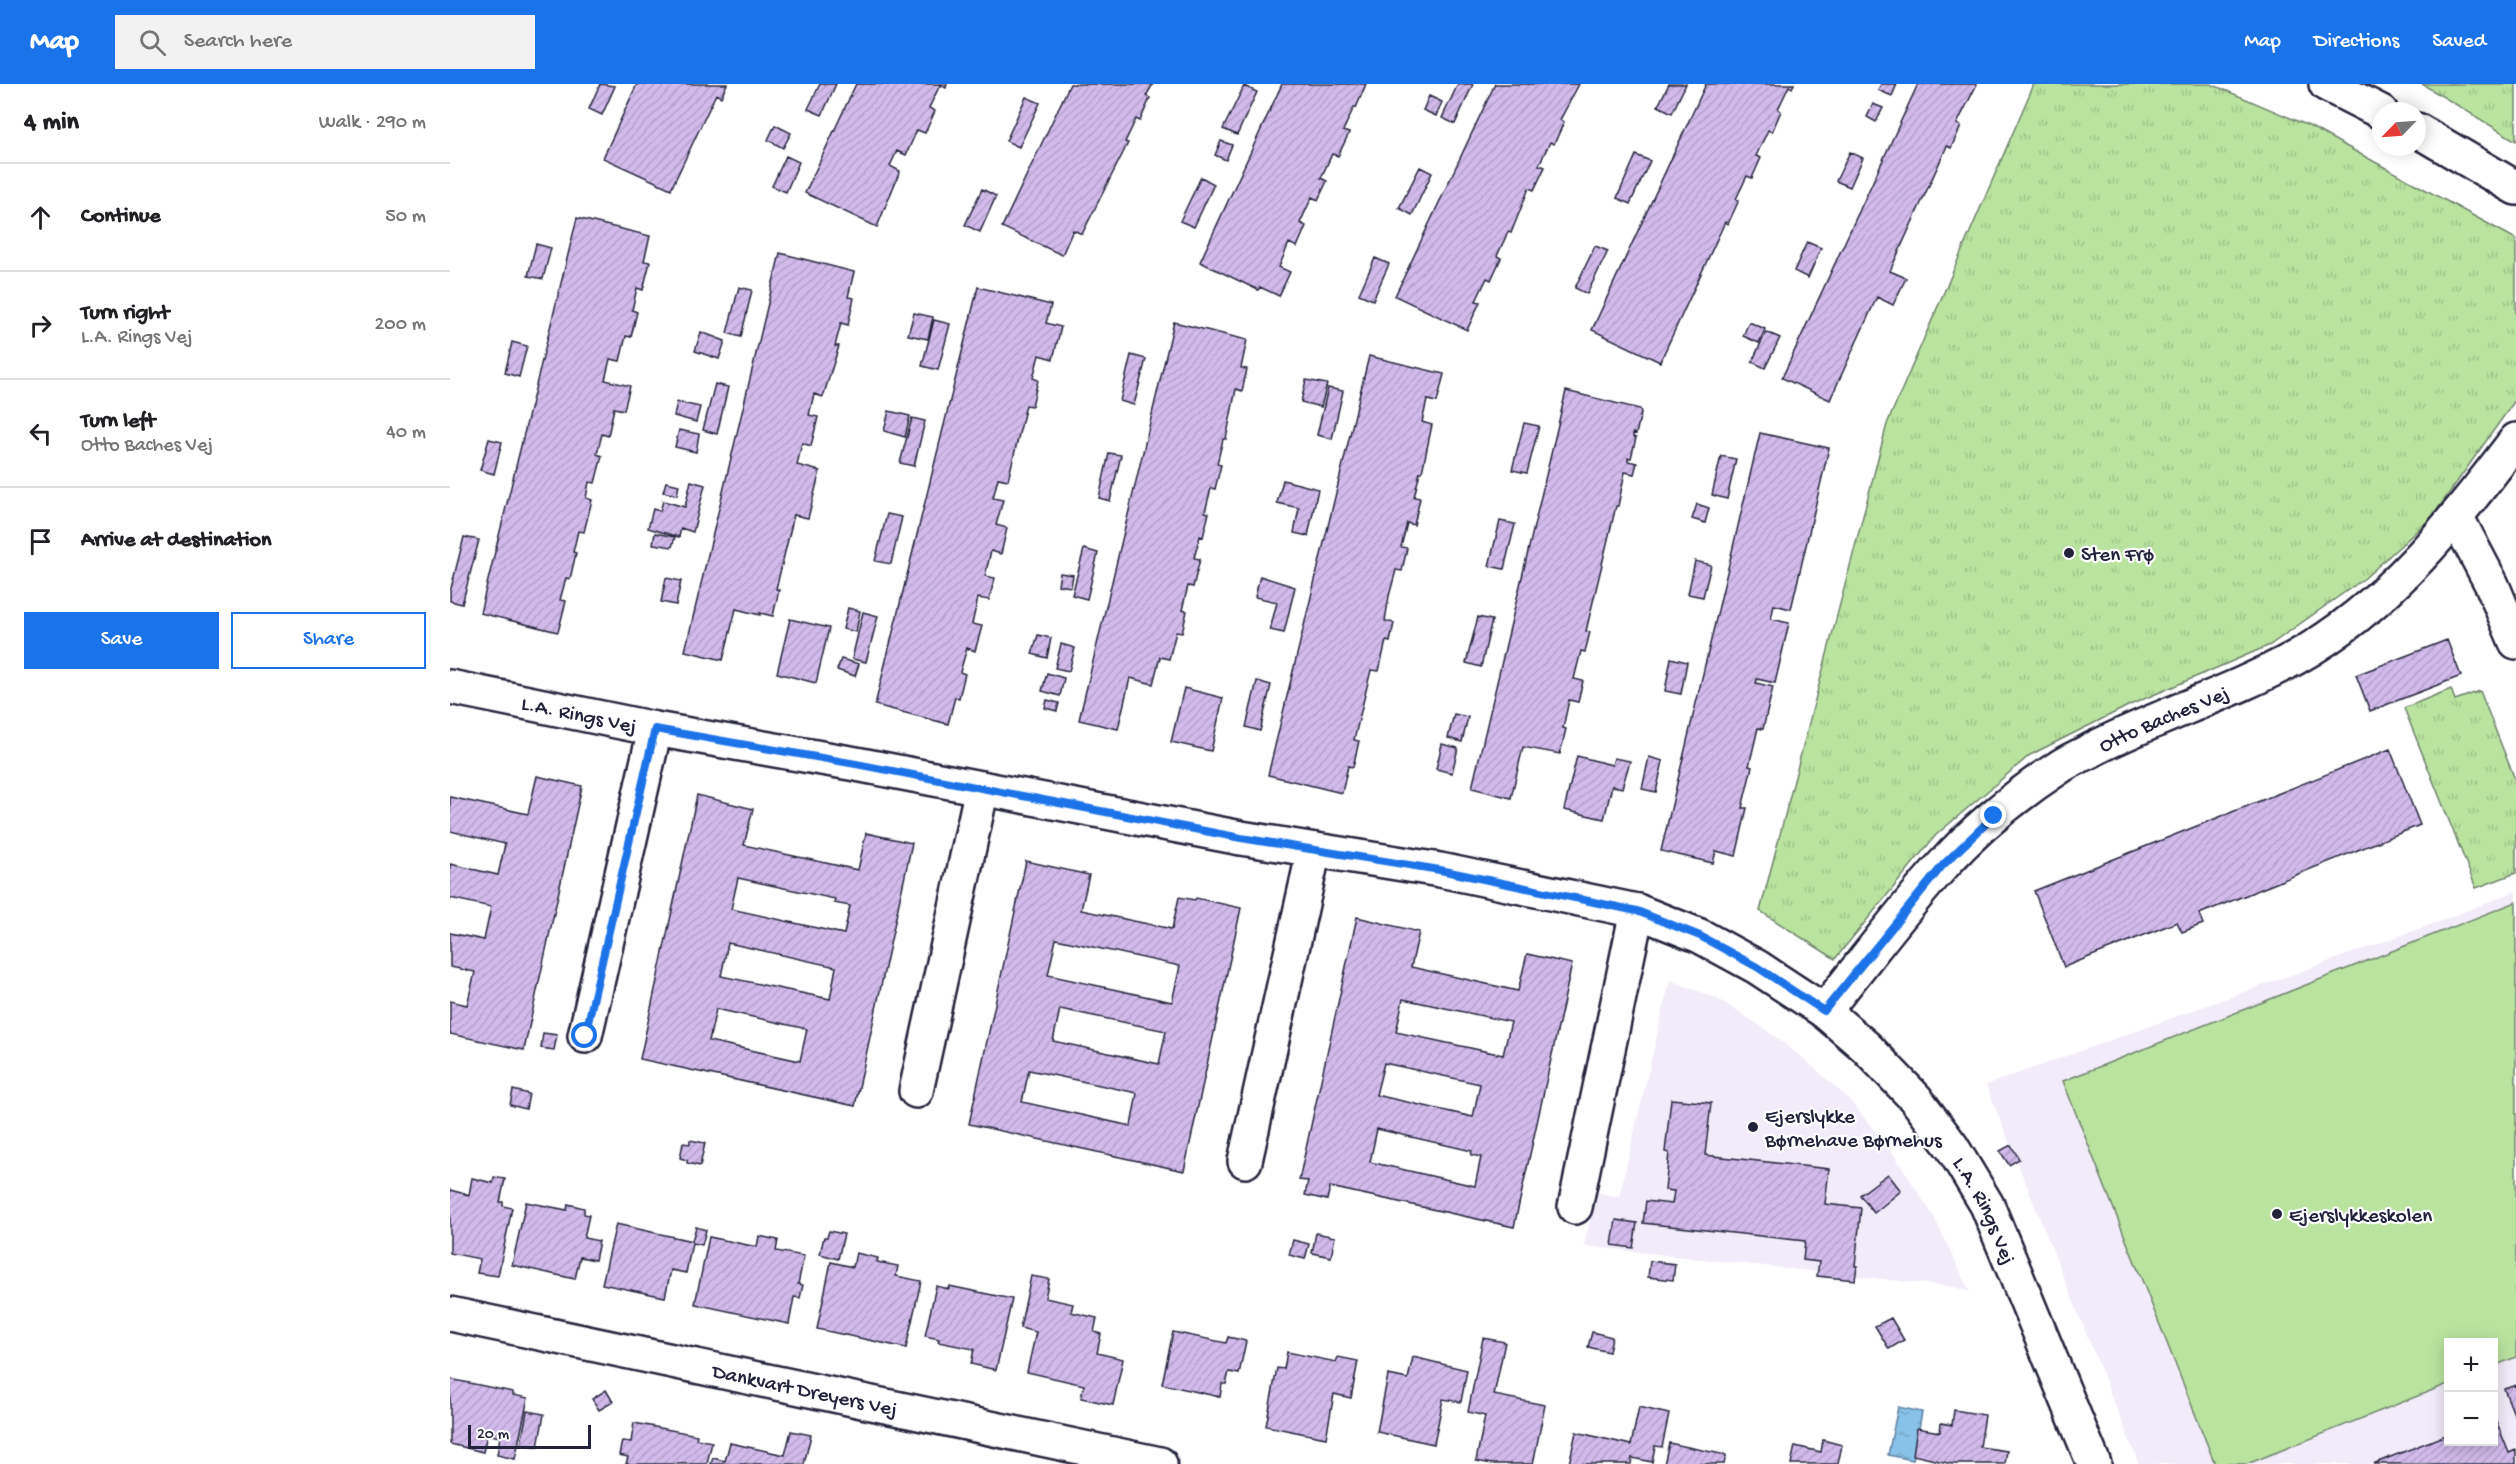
<!DOCTYPE html>
<meta charset="utf-8">
<style>
body{margin:0;font-family:"Gochi Hand",sans-serif;background:#f2f2f2;color:#202124}
.controls{position:absolute;right:18px;bottom:18px;display:grid;overflow:hidden;border-radius:0px;box-shadow:0 3px 15px #0003}
.controls button{width:54px;height:54px;display:grid;place-items:center;padding:0;border:0;border-bottom:2px solid #e0e0e0;background:#fff;color:#202124;font:30px sans-serif}
.compass{position:absolute;left:1922px;top:18px;width:54px;height:54px;border-radius:50%;background:#fff;box-shadow:0 3px 15px #0003;rotate:245deg}
.scale{position:absolute;left:18px;bottom:15px;width:123px;box-sizing:border-box;padding-left:6px;border:3px solid #22223b;border-top:0;font-size:16px;line-height:21px;white-space:nowrap;color:#22223b;-webkit-text-stroke:4px #fff;paint-order:stroke}
.stop{position:absolute;width:18px;height:18px;margin:-14px;border:4px solid #1a73e8;border-radius:50%;background:#fff}
.stop.end{background:#1a73e8;border-color:#fff;box-shadow:0 2px 6px #0008}
.list{margin:0;padding:0;list-style:none}
h2{display:flex;justify-content:space-between;align-items:center;height:78px;margin:0;padding:0 24px;font-size:26px}
h2 small{font-size:20px;font-weight:400;color:#757577}
.list li{display:grid;grid-template-columns:39px 1fr auto;gap:18px;align-items:center;box-sizing:border-box;height:108px;padding:0 24px;border-top:2px solid #e0e0e0}
.list b{display:block;font-size:22px;white-space:nowrap}
.list p{margin:0;font-size:20px;white-space:nowrap;color:#757577}
.list em{font-size:20px;font-style:normal;color:#757577}
.actions{display:flex;gap:12px;padding:18px 24px}
.actions a{flex:1;padding:14px 0;border:2px solid #1a73e8;border-radius:0px;text-align:center;font-size:21px;color:#1a73e8}
.actions .main{background:#1a73e8;color:#fff}
.icon{flex:none;width:33px;height:33px;fill:none;stroke:currentColor;stroke-width:2;stroke-linecap:round;stroke-linejoin:round}
.map{position:relative;flex:none;width:2066px;height:1380px;overflow:hidden}
header{display:flex;align-items:center;gap:36px;box-sizing:border-box;height:84px;padding:0 30px;background:#1a73e8;color:#fff}
header strong{font-size:28px}
nav{display:flex;gap:33px;margin-inline-start:auto;font-size:21px}
.search{width:420px;height:54px;background:#f2f2f2;display:flex;align-items:center;gap:15px;box-sizing:border-box;padding:0 21px;border-radius:0px;color:#757577;font-size:22px}
main{display:flex}
aside{flex:1;background:#fff}
.map>svg:first-child{display:block}
.built{fill:#f2ebf9;fill-rule:evenodd}
.grass{fill:#bae39f;stroke:#6e826d;stroke-width:1.5}
.park{fill:url(#park-tufts);stroke:#6e826d;stroke-width:1.5}
.water{fill:url(#water-ripples);stroke:#6082a3;stroke-width:1.5}
.building{fill:url(#building-hatch);stroke:#22223b;stroke-width:1.5;fill-rule:evenodd}
.lines{fill:none;stroke-linecap:round;stroke-linejoin:round}
.minor-casing{stroke:#22223b;stroke-width:38}
.minor{stroke:#fff;stroke-width:33}
.route{stroke:#1a73e8;stroke-width:8}
.poi-dot{fill:#22223b;stroke:#fff;stroke-width:2}
.labels{text-anchor:middle;stroke-width:4.5;stroke-linejoin:round;paint-order:stroke}
.poi-label{font-size:21px;fill:#22223b;stroke:#fff;text-anchor:start}
.street-label{font-size:21px;fill:#22223b;stroke:#fff}
</style>
<header>
<strong>Map</strong>
<div class="search"><svg class="icon" aria-label="search" viewBox="0 0 24 24"><circle cx="10" cy="10" r="6"/><path d="M15 15l6 6"/></svg>Search here</div>
<nav><a>Map</a><a>Directions</a><a>Saved</a></nav>
</header>
<main>
<aside>
<h2>4 min<small>Walk · 290 m</small></h2>
<ul class="list">
<li><svg class="icon" aria-label="ahead" viewBox="0 0 24 24"><path d="M12 20V5M6 11l6-6 6 6"/></svg><div><b>Continue</b></div><em>50 m</em></li>
<li><svg class="icon" aria-label="right" viewBox="0 0 24 24"><path d="M7 20v-9h11M14 6l5 5-5 5"/></svg><div><b>Turn right</b><p>L.A. Rings Vej</p></div><em>200 m</em></li>
<li><svg class="icon" aria-label="left" viewBox="0 0 24 24"><path d="M17 20v-9H6M10 6l-5 5 5 5"/></svg><div><b>Turn left</b><p>Otto Baches Vej</p></div><em>40 m</em></li>
<li><svg class="icon" aria-label="arrive" viewBox="0 0 24 24"><path d="M6 21V4h12l-3 4 3 4H6"/></svg><div><b>Arrive at destination</b></div></li>
</ul>
<div class="actions"><a class="main">Save</a><a>Share</a></div>
</aside>
<div class="map">
<svg width="2066" height="1380" viewBox="0 0 2066 1380">
<defs>
<pattern id="park-tufts" width="24" height="20" patternUnits="userSpaceOnUse" patternTransform="scale(1.5)"><rect width="24" height="20" fill="#bae39f"/><path d="M3 7l-1-3M5 7V3M7 7l1-3M15 17l-1-3M17 17v-4M19 17l1-3" fill="none" stroke="#a0c28a"/></pattern>
<pattern id="water-ripples" width="26" height="14" patternUnits="userSpaceOnUse" patternTransform="scale(1.5)"><rect width="26" height="14" fill="#89c2e8"/><path d="M2 4q2-2 4 0t4 0M15 11q2-2 4 0t4 0" fill="none" stroke="#76a6c8"/></pattern>
<pattern id="building-hatch" width="6" height="6" patternUnits="userSpaceOnUse" patternTransform="scale(1.5)"><rect width="6" height="6" fill="#d2bbeb"/><path d="M-1 1l2-2M0 6l6-6M5 7l2-2" fill="none" stroke="#b4a0ca"/></pattern>
</defs>
<rect width="100%" height="100%" fill="#fff"/>
<filter id="ink" filterUnits="userSpaceOnUse"><feTurbulence type="fractalNoise" baseFrequency=".0167" numOctaves="2"/><feDisplacementMap in="SourceGraphic" scale="12" xChannelSelector="R" yChannelSelector="G"/><feConvolveMatrix kernelMatrix="1 2 1 2 8 2 1 2 1" color-interpolation-filters="sRGB"/></filter>
<g filter="url(#ink)">
<path class="built" d="M2066,807V1380H1689L1536,1001L1991,837ZM1998,1258H2044V1358H1998Z
M1220,896L1268,915L1312,943L1354,975L1399,1015L1444,1071L1484,1133L1520,1208L1505,1203L1134,1162L1146,1108L1169,1113Z"/>
<path class="grass" d="M2066,818V1273L2044,1282V1258H1998V1300L1797,1380H1765L1613,997Z"/>
<path class="park" d="M1584,0H1761L1859,42L2066,155V315L1982,433L1915,494L1820,561L1680,621L1580,671L1486,751L1385,875L1310,827L1437,340Z
M1972,0H2066V57Z
M2001,605L2005,616L2030,607L2066,698V789L2026,804L1954,624Z"/>
<path class="water" d="M1448,1323L1472,1328L1463,1376L1438,1371Z"/>
<path class="building" d="M150,0L165,2L152,31L139,25Z
M187,0H277L271,13L266,10L221,105L153,74Z
M370,0H386L372,31L358,25Z
M406,0H497L496,4L490,1L479,24L485,27L475,49L467,46L456,71L447,67L440,82L450,87L427,143L355,109Z
M620,0H703L696,12L700,14L690,37L686,35L675,58L678,59L632,150L623,146L612,171L552,143Z
M832,0H916L906,24L904,23L893,47L899,49L888,72L882,70L871,94L877,97L868,116L862,113L850,139L856,142L847,163L839,159L829,183L840,188L829,212L810,203L808,206L750,178Z
M1008,0H1023L1005,40L992,34Z
M1045,0H1129L1110,36L1114,38L1104,60L1100,58L1089,81L1095,83L1084,106L1079,104L1061,149L1058,148L1047,172L1051,174L1041,196L1037,194L1026,217L1030,218L1017,246L945,212Z
M1219,0H1236L1222,29L1208,22Z
M1256,0H1344L1342,4L1339,2L1328,25L1331,27L1322,48L1318,46L1306,72L1311,74L1302,94L1297,92L1286,115L1289,116L1278,140L1275,138L1210,278L1142,246Z
M1431,0H1447L1442,12L1428,6Z
M1468,0H1527L1507,40L1511,42L1501,64L1497,62L1440,187L1456,194L1443,221L1427,213L1380,316L1332,294Z
M794,2L807,8L787,51L773,45Z
M979,12L992,18L986,32L973,26Z
M576,13L590,19L569,63L556,57Z
M1423,20L1433,24L1426,38L1417,33Z
M325,41L341,49L333,64L318,56Z
M771,57L782,61L776,76L765,71Z
M1400,68L1413,74L1400,103L1386,97Z
M1186,71L1200,77L1180,120L1167,114Z
M336,72L349,78L336,108L322,102Z
M970,83L982,89L962,131L949,124Z
M751,93L764,100L744,143L730,137Z
M532,105L546,112L530,148L515,141Z
M127,134L200,152L194,177L200,178L193,206L187,204L182,226L187,228L181,253L176,252L170,277L160,275L155,296L180,302L174,326L164,324L158,352L152,350L147,370L152,372L145,399L139,398L136,414L142,416L134,448L128,447L123,468L126,469L120,495L116,494L110,516L116,517L108,548L30,529Z
M1357,158L1371,164L1358,194L1344,187Z
M86,160L101,164L93,195L78,192Z
M1145,162L1158,167L1137,210L1125,204Z
M330,169L404,188L398,213L404,214L398,241L391,239L385,262H389L373,313L364,310L359,331L368,333L361,362L352,359L347,381L370,387L358,434L344,431L326,505L329,506L323,532L310,529V531L286,525L273,576L235,567Z
M925,174L939,180L923,216L909,210Z
M289,203L302,206L291,253L277,249Z
M528,203L601,221L596,239L611,243L603,275L589,271L583,294L588,296L582,322L576,321L558,396L548,394L543,414L553,416L546,441L557,444L551,470L541,467L535,492L545,494L539,516L528,514L522,540L532,542L525,567L517,564L510,588L515,590L509,614L505,613L498,640L425,621Z
M464,229L483,233L478,255L458,251Z
M484,236L500,240L488,286L472,282Z
M724,238L797,256L791,284L797,285L792,307L786,305L776,355H773L767,380L771,381L765,405L761,404L755,428L759,429L753,453L750,452L744,474L750,475L743,503L738,502L732,526L737,527L732,549L726,548L719,575L710,573L703,600L680,594L668,645L629,636Z
M1299,238L1315,245L1309,259L1293,252Z
M251,248L275,257L269,275L245,267Z
M1316,248L1330,254L1315,284L1302,278Z
M62,258L77,262L69,293L55,289Z
M681,271L696,275L684,321L670,317Z
M919,272L994,290L987,318L977,316L972,338L982,341L972,388H970L964,413L970,414L964,441L957,439L951,463L957,464L952,487L946,486L939,512L935,537L944,539L940,558L936,557L929,587L921,586L904,656L909,657L903,683L898,682L892,709L818,691Z
M856,296L877,300L871,323L851,318Z
M265,300L278,303L267,350L253,346Z
M878,304L893,307L882,355L867,351Z
M1116,307L1190,325L1191,329L1186,350L1183,349V353L1186,354L1181,374H1178V377L1187,379L1184,390L1175,388L1168,422H1166L1136,547L1140,548L1135,568L1131,567L1124,595L1133,597L1128,618L1119,616L1113,644L1116,645L1110,670L1073,663L1061,714L1022,704Z
M227,318L250,323L246,338L224,332Z
M439,327L460,332L455,353L434,347Z
M462,334L475,337L464,382L450,379Z
M1074,339L1089,342L1077,389L1062,386Z
M229,346L249,350L246,368L225,363Z
M1310,349L1379,364L1341,525L1324,521L1321,535L1339,539L1325,599L1307,595L1306,599L1323,603L1313,645L1308,644L1299,682L1302,683L1292,724H1297L1286,772L1266,767L1263,779L1211,767Z
M39,355L52,358L44,390L30,386Z
M659,369L671,371L660,417L649,414Z
M1271,372L1286,375L1277,415L1262,411Z
M833,396L868,405L858,452L844,449L849,424L827,419Z
M241,397L255,401L243,448L231,444L229,453L198,444L203,425L210,427L213,417L235,423Z
M216,398L229,401L227,411L213,408Z
M1247,420L1259,424L1255,439L1242,435Z
M437,430L452,433L441,480L425,477Z
M1050,437L1065,440L1054,485L1039,482Z
M205,449L225,453L222,463L203,460Z
M14,453L29,456L12,520L0,517V508Z
M634,465L648,469L637,515L622,511Z
M1245,477L1261,481L1253,513L1238,510Z
M610,489L623,491L621,503L608,501Z
M810,492L845,503L834,549L820,546L827,518L805,513Z
M216,494L231,497L226,521L211,518Z
M398,524L410,527L406,548L393,545Z
M413,528L428,532L416,578L402,575Z
M1028,533L1042,536L1031,583L1016,579Z
M340,535L379,544L366,599L327,589Z
M588,551L601,554L597,574L582,570Z
M1997,556L2011,592L1920,627L1906,591Z
M611,560L625,564L619,587L605,584Z
M1221,574L1237,578L1231,610L1215,607Z
M391,575L409,580L405,592L387,586Z
M597,589L614,594L610,612L592,607Z
M807,597L821,601L810,647L796,643Z
M734,604L773,614L761,667L721,658Z
M597,616L609,619L607,627L595,624Z
M1004,630L1018,633L1012,658L998,654Z
M992,660L1008,664L1002,689L986,685Z
M1940,665L1970,741L1749,830L1753,840L1732,848L1727,838L1614,883L1584,807Z
M1127,672L1162,681L1164,674L1180,677L1172,704L1162,702L1154,735L1114,726Z
M1199,673L1213,677L1206,708L1192,705Z
M87,692L132,702L74,966L0,950V917L17,921L25,888L0,883V849L34,856L41,823L0,814V780L48,791L55,760L0,747V713L78,730Z
M247,711L303,725L294,761L408,786L416,749L462,759L405,1022L190,975ZM288,794L385,815L384,819L400,822L394,850L281,825ZM278,859L386,883L380,915L271,892ZM266,925L357,945L350,977L259,957Z
M576,777L639,791L631,826L722,845L729,813L745,816L746,814L791,824L734,1087L519,1040ZM606,855L730,882L722,918L598,891ZM610,925L716,947L709,980L603,957ZM579,986L687,1009L681,1042L572,1018Z
M907,833L969,848L961,883L1068,907L1077,870L1122,880L1064,1143L880,1103L877,1116L855,1111L858,1097L849,1096ZM953,915L1061,938L1053,971L946,948ZM934,979L1030,1000L1023,1033L926,1011ZM927,1045L1022,1067L1021,1071L1031,1073L1025,1102L920,1078Z
M93,949L107,951L104,966L91,964Z
M63,1006L79,1010L76,1025L60,1021Z
M1221,1015L1261,1019L1255,1071L1379,1085L1375,1120L1411,1124L1405,1182H1407L1405,1196L1367,1192L1369,1178L1353,1176L1355,1157L1193,1139L1196,1117L1222,1120L1224,1107L1215,1106L1219,1069L1215,1068Z
M240,1056L255,1059L250,1082L237,1079V1076L230,1074L233,1059L240,1060Z
M1561,1061L1569,1075L1559,1081L1550,1067Z
M1438,1090L1451,1107L1424,1129L1410,1111Z
M44,1093L55,1095L50,1118H53V1122L62,1124L48,1192L27,1189L30,1175L0,1169V1106L19,1111L22,1094L43,1099Z
M76,1118L117,1126L118,1120L134,1124V1130L139,1131L134,1154L149,1157L145,1176L130,1173L125,1195L62,1181Z
M1166,1136L1187,1139L1183,1164L1162,1161Z
M166,1140L242,1157L246,1143L256,1146L252,1161L242,1159L236,1189L221,1186L215,1213L152,1200Z
M379,1147L394,1150L388,1175L370,1170L374,1153H377Z
M866,1149L885,1153L881,1173L862,1169Z
M309,1152L328,1156L326,1167L354,1172L348,1200L353,1201L350,1214L344,1213L339,1240L245,1220L259,1153L307,1163Z
M843,1156L859,1160L855,1175L839,1171Z
M406,1169L428,1174L427,1178L448,1182L446,1192L471,1197L456,1264L367,1245L381,1178L403,1183Z
M1200,1177L1225,1180L1223,1196L1198,1193Z
M581,1192L599,1195L595,1214L623,1220L621,1228L647,1234L644,1248L651,1250L647,1269L673,1275L663,1321L631,1314L634,1301L577,1288L586,1248L570,1244Z
M486,1202L499,1205V1202L562,1215L546,1286L521,1280L524,1265L488,1258L489,1255L475,1252Z
M1441,1234L1454,1256L1439,1265L1425,1242Z
M723,1248L776,1259L778,1253L796,1257L789,1290L779,1288L776,1300H772L770,1313L712,1300Z
M1142,1248L1162,1253L1159,1268L1138,1263Z
M1033,1254L1055,1258L1044,1311L1095,1321L1083,1380H1042L1026,1377L1035,1332L1018,1328Z
M837,1268L886,1278L888,1273L908,1277L901,1314L884,1310L876,1354L816,1342L827,1284L834,1285Z
M963,1273L1017,1286L1011,1318L993,1315L984,1360L927,1348L938,1291L958,1295Z
M0,1295L63,1308V1311L78,1314L65,1375L47,1371L50,1353L37,1350L33,1368L0,1360Z
M2066,1301V1335L2054,1305Z
M156,1306L163,1318L149,1326L142,1315Z
M1189,1323L1219,1330L1212,1363L1205,1362L1202,1378L1182,1374L1181,1380H1119L1126,1348L1181,1361Z
M1504,1326L1535,1331L1530,1363L1557,1367L1555,1380H1502L1463,1371L1467,1344L1490,1348L1491,1339L1502,1341Z
M77,1327L94,1330L88,1363L71,1360Z
M2044,1332L2059,1369L2066,1366V1380H1923L1998,1350V1358H2044Z
M184,1339L247,1351L246,1355L262,1358L257,1380H176L178,1373L169,1371L172,1357L181,1358Z
M341,1347L361,1351L354,1380H261L263,1374L275,1377L280,1359L335,1371Z
M1373,1356L1392,1361L1388,1380H1341L1345,1362L1371,1368Z
M1219,1359L1276,1371L1274,1380H1214Z"/>
<g class="lines">
<g class="minor-casing">
<g id="minor">
<path d="M1876,0L1931,28"/>
<path d="M1967,46L2066,104"/>
<path d="M2007,434L2042,501L2066,558"/>
<path id="s1" d="M0,603L205,645L406,680L791,754L990,786L1187,827L1250,852L1307,883L1374,927L1416,963L1466,1015L1502,1063L1537,1121L1644,1380"/>
<path id="s2" d="M1374,927C1413,879 1451,827 1493,781C1526,744 1567,711 1608,684C1619,676 1633,671 1645,664C1710,631 1781,609 1845,574C1937,523 2004,438 2066,356"/>
<path d="M135,952L205,645"/>
<path d="M466,1007L532,704"/>
<path d="M795,1077L864,766"/>
<path d="M1125,1123L1187,827"/>
<path id="s3" d="M0,1230L710,1380"/>
</g>
</g>
<use href="#minor" class="minor"/>
</g>
</g>
<g class="lines" filter="url(#ink)">
<path class="route" d="M135,952L205,645L406,680L791,754L990,786L1187,827L1250,852L1307,883L1374,927L1493,781L1544,732"/>
</g>
<g class="poi-dot">
<circle cx="1619" cy="469" r="6"/>
<circle cx="1303" cy="1043" r="6"/>
<circle cx="1827" cy="1130" r="6"/>
</g>
<g class="labels">
<g class="poi-label">
<text x="1631" y="476">Sten Frø</text>
<text x="1315" y="1038">Ejerslykke<tspan x="1315" dy="24">Børnehave Børnehus</tspan></text>
<text x="1839" y="1137">Ejerslykkeskolen</text>
</g>
<g class="street-label">
<text dy="7" stroke="none"><textPath href="#s1" startOffset="132">L.A. Rings Vej</textPath></text>
<text dy="7" stroke="none"><textPath href="#s2" startOffset="456">Otto Baches Vej</textPath></text>
<text dy="7" stroke="none"><textPath href="#s1" startOffset="1680">L.A. Rings Vej</textPath></text>
<text dy="7" stroke="none"><textPath href="#s3" startOffset="363">Dankvart Dreyers Vej</textPath></text>
</g>
</g>
</svg>
<div class="controls">
<button>+</button>
<button>−</button>
</div>
<svg class="compass" viewBox="-18 -18 36 36"><path d="M0-13l5 13h-10z" fill="#e53935"/><path d="M0 13l5-13h-10z" fill="#757577"/></svg>
<div class="scale">20 m</div>
<div class="stop" style="left:135px;top:952px"></div>
<div class="stop end" style="left:1544px;top:732px"></div>
</div>
</main>
